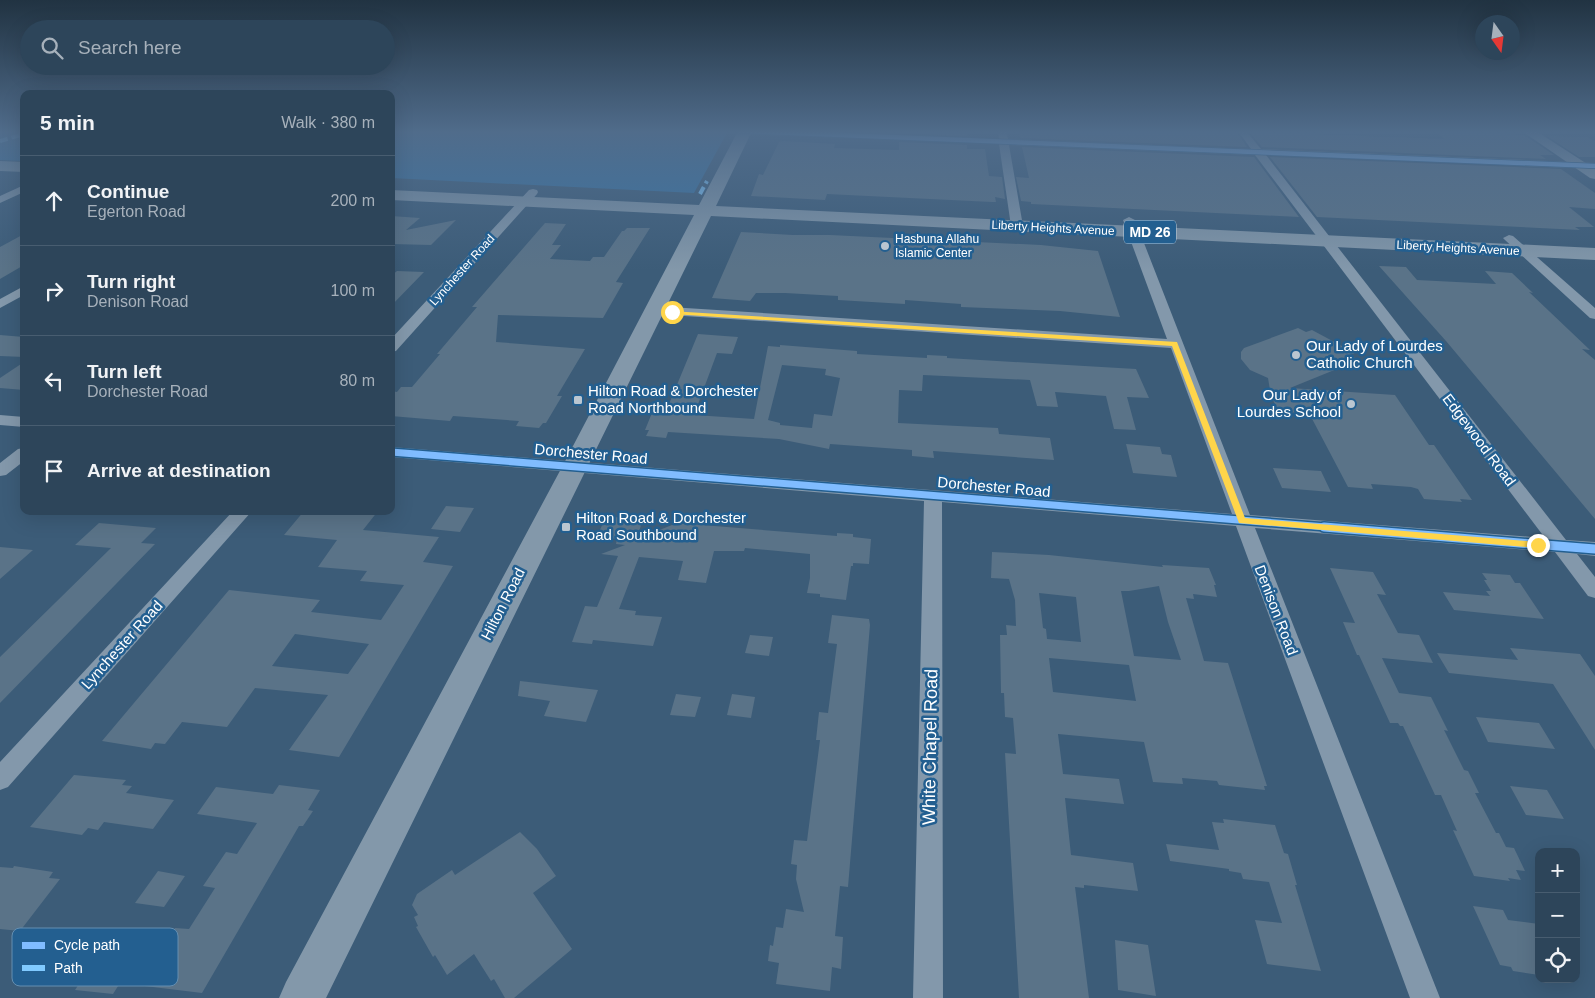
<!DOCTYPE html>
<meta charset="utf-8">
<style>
body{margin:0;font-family:Helvetica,sans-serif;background:#354c60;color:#f1f3f6}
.controls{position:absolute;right:15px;bottom:15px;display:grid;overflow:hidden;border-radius:10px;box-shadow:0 5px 20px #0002}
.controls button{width:45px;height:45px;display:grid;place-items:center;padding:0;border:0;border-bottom:1px solid #485d70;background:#2d455a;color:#f1f3f6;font:25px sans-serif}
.compass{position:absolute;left:1475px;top:15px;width:45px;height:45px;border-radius:50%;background:#2d455a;box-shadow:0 5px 20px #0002;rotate:166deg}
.stop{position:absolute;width:15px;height:15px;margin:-11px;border:4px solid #ffd54a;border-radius:50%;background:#fff}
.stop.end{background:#ffd54a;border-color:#fff;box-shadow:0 1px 5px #0008}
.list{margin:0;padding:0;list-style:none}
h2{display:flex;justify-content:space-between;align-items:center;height:65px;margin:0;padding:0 20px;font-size:21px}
h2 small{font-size:16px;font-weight:400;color:#a7b1bb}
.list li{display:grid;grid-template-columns:32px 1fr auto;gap:15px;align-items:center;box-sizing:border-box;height:90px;padding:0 20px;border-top:1px solid #485d70}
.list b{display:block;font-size:19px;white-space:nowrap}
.list p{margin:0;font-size:16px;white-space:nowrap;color:#a7b1bb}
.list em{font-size:16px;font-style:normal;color:#a7b1bb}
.icon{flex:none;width:28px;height:28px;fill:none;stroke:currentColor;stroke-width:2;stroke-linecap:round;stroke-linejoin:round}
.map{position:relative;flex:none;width:1595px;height:998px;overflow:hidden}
.search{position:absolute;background:#2d455a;box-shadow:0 5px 20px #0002;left:20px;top:20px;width:375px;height:55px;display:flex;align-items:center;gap:12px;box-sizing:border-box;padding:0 18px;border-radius:28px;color:#a7b1bb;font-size:19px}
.panel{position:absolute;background:#2d455a;box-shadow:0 5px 20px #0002;left:20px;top:90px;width:375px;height:425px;border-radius:10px}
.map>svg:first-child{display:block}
.green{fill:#3875a6}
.building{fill:#5a7388;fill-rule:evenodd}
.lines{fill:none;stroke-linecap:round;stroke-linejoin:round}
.street{fill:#8398ab;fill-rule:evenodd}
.secondary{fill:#8c9faf;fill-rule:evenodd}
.primary{fill:#8398aa;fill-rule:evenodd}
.quiet{stroke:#80caff;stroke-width:4;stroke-dasharray:8 4;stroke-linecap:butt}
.cycleway-far2-casing{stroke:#235f90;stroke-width:6}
.cycleway-far1-casing{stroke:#235f90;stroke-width:10}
.cycleway-casing{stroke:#235f90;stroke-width:12}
.cycleway-far2{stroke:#80bcff;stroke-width:4.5}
.cycleway-far1{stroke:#80bcff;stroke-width:7}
.cycleway{stroke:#80bcff;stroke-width:9}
.route{fill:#ffd54a}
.poi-dot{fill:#bbc6d0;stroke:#235f90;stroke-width:2}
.labels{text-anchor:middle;stroke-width:5;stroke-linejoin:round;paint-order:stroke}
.far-street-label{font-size:12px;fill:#fff;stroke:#235f90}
.far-poi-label{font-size:12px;fill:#fff;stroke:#235f90;text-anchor:start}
.shield{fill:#235f90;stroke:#bdcfde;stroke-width:1}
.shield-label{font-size:14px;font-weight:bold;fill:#fff}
.poi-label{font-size:15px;fill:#fff;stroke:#235f90;text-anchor:start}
.street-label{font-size:15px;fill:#fff;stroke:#235f90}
.near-street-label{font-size:18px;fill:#fff;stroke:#235f90}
.key{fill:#235f90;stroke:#658fb1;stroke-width:1}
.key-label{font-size:14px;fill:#fff}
</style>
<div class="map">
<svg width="1595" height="998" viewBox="0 0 1595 998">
<rect width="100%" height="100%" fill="#3c5c78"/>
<path class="green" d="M0,131H24V161L0,160Z
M391,131H728L694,193L391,178Z"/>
<path class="building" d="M900,131H966L967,136L900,133Z
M1018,131H1236L1247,147L1020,138Z
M1434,131L1524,135L1554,155H1540L1546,159L1262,147L1249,132L1445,139Z
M1547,136L1587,137L1595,141V157H1579Z
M783,141L835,144L834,148L899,150V142L967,145V149H985L989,176L1002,177L1005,199L995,197L996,202H992L827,194L825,200L751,196L759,174L763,175L779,142Z
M1022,147L1254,157L1299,217L1031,204V202L1021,201L1016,177L1029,178Z
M1270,157L1561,169L1595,193V209L1569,207L1594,227H1575L1580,230L1317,217Z
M391,216L420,218L406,230L456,220L431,245L391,244Z
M545,223L566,224L552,245H561L550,259L590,261L593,257H604L622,231H624L627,228H650L616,282L623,283L603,318L498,315L496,342L585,349L557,396H562L546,423H543L539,428L516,426L519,421L453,416L450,421L391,416V391L397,392L401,387H412L440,354H437L477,307H472Z
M741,232L793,235H830L1041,245L1098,251L1120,317L1060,311L961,307V304L905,300V304L838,300V296L785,293H756L750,301L712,298Z
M24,234V265L0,279V247Z
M1379,266L1406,267L1417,280L1496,284L1485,271L1512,273L1533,293L1529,292L1590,350L1582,349L1595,360V519L1446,341Z
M397,271L424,272L391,306V276Z
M1298,328L1306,332L1312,330L1355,353L1349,355L1359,360L1290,388L1395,395L1429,445H1434L1472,500L1460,499L1462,502L1424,499L1418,489L1411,487L1371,484L1373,489L1348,487L1309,413L1279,412L1271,396L1268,378L1250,370L1241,359V352L1244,348Z
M698,334L738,337L732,354L717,353L694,415L754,419L768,346L780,347V345L857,351V354L927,358V355L947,356V358L1136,369L1149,398L1127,397L1136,430L1114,429L1106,396L1055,392L1058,407L1037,406L1030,380L923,375L922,391L899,390L898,423L998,428L999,434L1050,438L1054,460L933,451L934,458L912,456V450L830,444L829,449L779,439L668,432L666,438L646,436L649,430H645L654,408L658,409L660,403L669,404ZM782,365L826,369L825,375L840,378L832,416L814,414L812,428L780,425V423L768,420Z
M0,335L24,337V357L0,356Z
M24,362V390L0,388V378Z
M1126,444L1160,447L1162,454L1171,455L1177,477L1133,473Z
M1273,468L1321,471L1331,492L1282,488Z
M446,506L474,508L460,532L431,529Z
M304,511H378L363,530L439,537L423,562L453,566L339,757L289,750L328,695L255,688L227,727L182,722L165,744L155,743L151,749L102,741L229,590L320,600L311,612L381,620L404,585L360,581L367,571L318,567L337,540L284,535ZM295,634L369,644L348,674L272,666Z
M606,517L643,518L637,539L677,523L837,536V533L853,534V537L871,539L869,564L853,563V566H851L846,600L820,597V594L807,593L810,578V554L745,548L744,551H714L706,583L678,580L683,561L639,557L619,609L636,611L635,615L662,617L653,646L593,640L592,644L572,642L585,606L597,607L618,556L601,554L625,545L616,544L617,539L597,536Z
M99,523L156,528L141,543L155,544L0,703V657L111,548L75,545Z
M0,547L33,550L0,579Z
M992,552L1049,555L1163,567L1162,565L1209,568L1216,585H1214L1217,597L1193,594L1194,599L1186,598L1204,661L1228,663L1267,786H1264L1265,790L1219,785L1217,781L1182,778L1183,784L1153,782L1144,742L1058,734L1063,774L1119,779L1124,804L1065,798L1071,855L1133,863L1138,891L1084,885V888L1075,887L1089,998H1019L1005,753L1016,754L1013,718L1005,717L1004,693H1001L1000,635H1007L1006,625L1016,626L1015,600L1009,579L991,578ZM1159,586L1168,622L1181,660L1134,656L1121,591H1129ZM1039,593L1076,597L1081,642L1047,639L1046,629L1043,628ZM1049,658L1129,665L1136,701L1053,692Z
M1330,568L1373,572L1386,595L1377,594L1398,633L1419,635L1433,663L1382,658L1399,693L1431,697L1448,731L1444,730L1464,770L1468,771L1479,793H1475L1496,833H1499L1506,847L1514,848L1525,871L1516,870L1521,880L1508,878L1510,881L1474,876L1453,830L1457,831L1441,795H1435L1403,726H1400L1398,723H1390L1359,655H1357L1343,622L1355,623Z
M1482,573L1510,575L1515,583H1520L1544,619L1454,610L1443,592L1490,596L1486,591H1491L1484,580H1487Z
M832,615L869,619L870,625L848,887L840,886L835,936L843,937L841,969L832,967L830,991L776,984L779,963L768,961L770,945L773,946L776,927L783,928L786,909L804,912L796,879L797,865L791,864L794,840L807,841L820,740H816L819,712L828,713L837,644L828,643Z
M750,635L773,637L769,656L745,653Z
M1510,648L1580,654L1595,676V750L1553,684L1449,673L1437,653L1518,660Z
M520,681L598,690L586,722L544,716L550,701L518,696Z
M676,694L701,697L695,717L670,715Z
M732,694L755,697L751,718L727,715Z
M1476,717L1539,723L1555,749L1488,742Z
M74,775L126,780L122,785L132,786L126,793L174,800L153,829L104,822L98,830L88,828L82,835L30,827Z
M279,785L320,790L308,810L313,811L303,826H299L202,993L120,983L113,994L75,990L99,954L155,959L175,928L189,929L215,888L203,886L226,852L237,854L257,823L197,814L216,787L273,794Z
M1510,786L1547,790L1564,819L1526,815Z
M1223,819L1275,825L1284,853L1288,854L1297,885H1295L1321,971L1267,964L1255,920L1282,923L1269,882L1243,879L1241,873L1229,871V869L1170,861L1166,844L1219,850L1212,822L1224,823Z
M520,832L537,849L556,876L533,893L572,949L514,998H505L494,979L491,981L474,954L447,975L435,955L433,957L416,927L418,926L414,917L418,915L412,905L417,894L452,870L455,875Z
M14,866L53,872L49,878L60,879L20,931L0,929V867L13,868Z
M158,871L185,876L164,907L135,903Z
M1473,906L1503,910L1508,920L1539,924V975L1513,971L1511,967L1500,965Z
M1115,940L1148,945L1156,996L1118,990Z"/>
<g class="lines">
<path class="street" d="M740,131H804L999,139L998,131H1006L1008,139L1251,149L1238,131H1246L1261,149L1595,163V169L1266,155L1566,540L1595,542V556L1577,554L1595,577V598L1588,596L1555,552L1255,528L1440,998H1410L1236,526L942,502L943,998H913L924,501L391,457V447L1232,514L1171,348L654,314L647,310L654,306L1167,339L1123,220L1129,217L1135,220L1250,515L1545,538L1255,155L1009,145L1023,226L1017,229L1011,226L999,144L744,134Z
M24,185V192L0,203V196Z
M533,189L537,190L538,192L537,194L396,351L391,352V339L529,190Z
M1509,235L1513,236L1595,308V319L1590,318L1505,240L1503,238Z
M24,286V295L0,308V299Z
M0,415L24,417V427L0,425Z
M24,448V461L6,475L0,476V463L18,449Z
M233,511H252L8,787L0,790V762Z"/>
<path class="secondary" d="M1522,131H1536L1595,169V179L1590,178Z"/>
<path class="primary" d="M738,131H752L716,206L1595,248V260L711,216L326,998H279L286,982L562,467L694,215L391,200V190L699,205Z
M0,161L24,162V172L0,171Z"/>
<path class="quiet" d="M0,141L24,134
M700,194L707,181"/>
<g class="cycleway-far2-casing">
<path id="cycleway-far2" d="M744,131L1595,166"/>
</g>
<g class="cycleway-far1-casing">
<path id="cycleway-far1" d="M391,452L1339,528"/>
</g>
<g class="cycleway-casing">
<path id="cycleway" d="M1324,527L1595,549"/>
</g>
<use href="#cycleway-far2" class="cycleway-far2"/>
<use href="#cycleway-far1" class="cycleway-far1"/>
<use href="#cycleway" class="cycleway"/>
</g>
<linearGradient id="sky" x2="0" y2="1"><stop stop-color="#213342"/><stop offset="0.49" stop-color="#506c8b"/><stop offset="1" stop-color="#506c8b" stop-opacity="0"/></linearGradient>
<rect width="1595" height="270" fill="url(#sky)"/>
<path class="route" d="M670,311L1177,342L1245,518L1538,542L1542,545L1538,548L1239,523L1172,346L672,314Z"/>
<g class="poi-dot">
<circle cx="885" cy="246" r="5"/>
<circle cx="1296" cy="355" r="5"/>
<rect x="573" y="395" width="10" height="10" rx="2.5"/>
<circle cx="1351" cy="404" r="5"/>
<rect x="561" y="522" width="10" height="10" rx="2.5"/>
</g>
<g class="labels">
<g class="far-street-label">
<text transform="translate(1053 228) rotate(3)" y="4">Liberty Heights Avenue</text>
<text transform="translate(1458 248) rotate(3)" y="4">Liberty Heights Avenue</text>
<text transform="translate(462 270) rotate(-48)" y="4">Lynchester Road</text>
</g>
<g class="far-poi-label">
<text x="895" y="243">Hasbuna Allahu<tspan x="895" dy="14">Islamic Center</tspan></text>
</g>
<rect class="shield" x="1124" y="220.5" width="52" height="23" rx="4"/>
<g class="shield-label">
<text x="1150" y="237">MD 26</text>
</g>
<g class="poi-label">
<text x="1306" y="351">Our Lady of Lourdes<tspan x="1306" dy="17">Catholic Church</tspan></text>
<text x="588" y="396">Hilton Road &amp; Dorchester<tspan x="588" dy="17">Road Northbound</tspan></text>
<text x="1341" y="400" text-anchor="end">Our Lady of<tspan x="1341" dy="17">Lourdes School</tspan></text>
<text x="576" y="523">Hilton Road &amp; Dorchester<tspan x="576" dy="17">Road Southbound</tspan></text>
</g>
<g class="street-label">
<text transform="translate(1479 440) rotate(53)" y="5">Edgewood Road</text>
<text transform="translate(591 454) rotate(5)" y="5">Dorchester Road</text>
<text transform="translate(994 487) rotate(5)" y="5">Dorchester Road</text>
<text transform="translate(503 604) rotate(-63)" y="5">Hilton Road</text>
<text transform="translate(1276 610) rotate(69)" y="5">Denison Road</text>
<text transform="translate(122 645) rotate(-48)" y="5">Lynchester Road</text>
</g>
<g class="near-street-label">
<text transform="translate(930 747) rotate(-89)" y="6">White Chapel Road</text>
</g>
</g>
<rect x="12" y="928" width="166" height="58" rx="8" class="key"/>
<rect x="22" y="942" width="23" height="7" fill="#80bcff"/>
<rect x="22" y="965" width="23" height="6" fill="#80caff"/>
<g class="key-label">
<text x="54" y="950">Cycle path</text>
<text x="54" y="973">Path</text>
</g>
</svg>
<div class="controls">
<button>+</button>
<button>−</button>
<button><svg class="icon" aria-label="locate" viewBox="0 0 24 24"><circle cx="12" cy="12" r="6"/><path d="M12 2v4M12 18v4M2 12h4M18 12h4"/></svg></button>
</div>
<svg class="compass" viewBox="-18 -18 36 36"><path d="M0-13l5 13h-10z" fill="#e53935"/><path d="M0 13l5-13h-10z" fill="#a7b1bb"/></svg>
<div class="stop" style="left:672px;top:312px"></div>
<div class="stop end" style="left:1538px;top:545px"></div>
<div class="search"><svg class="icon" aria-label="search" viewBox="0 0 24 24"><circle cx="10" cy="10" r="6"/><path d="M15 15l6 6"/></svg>Search here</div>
<section class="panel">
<h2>5 min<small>Walk · 380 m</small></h2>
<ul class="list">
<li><svg class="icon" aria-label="ahead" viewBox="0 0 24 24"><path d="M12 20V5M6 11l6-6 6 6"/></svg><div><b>Continue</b><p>Egerton Road</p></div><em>200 m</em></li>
<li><svg class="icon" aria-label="right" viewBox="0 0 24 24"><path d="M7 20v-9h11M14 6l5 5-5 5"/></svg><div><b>Turn right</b><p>Denison Road</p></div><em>100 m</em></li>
<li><svg class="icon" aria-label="left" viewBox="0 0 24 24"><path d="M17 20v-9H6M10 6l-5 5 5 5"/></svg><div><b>Turn left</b><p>Dorchester Road</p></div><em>80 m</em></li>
<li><svg class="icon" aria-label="arrive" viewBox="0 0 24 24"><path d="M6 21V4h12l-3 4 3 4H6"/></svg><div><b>Arrive at destination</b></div></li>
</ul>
</section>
</div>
